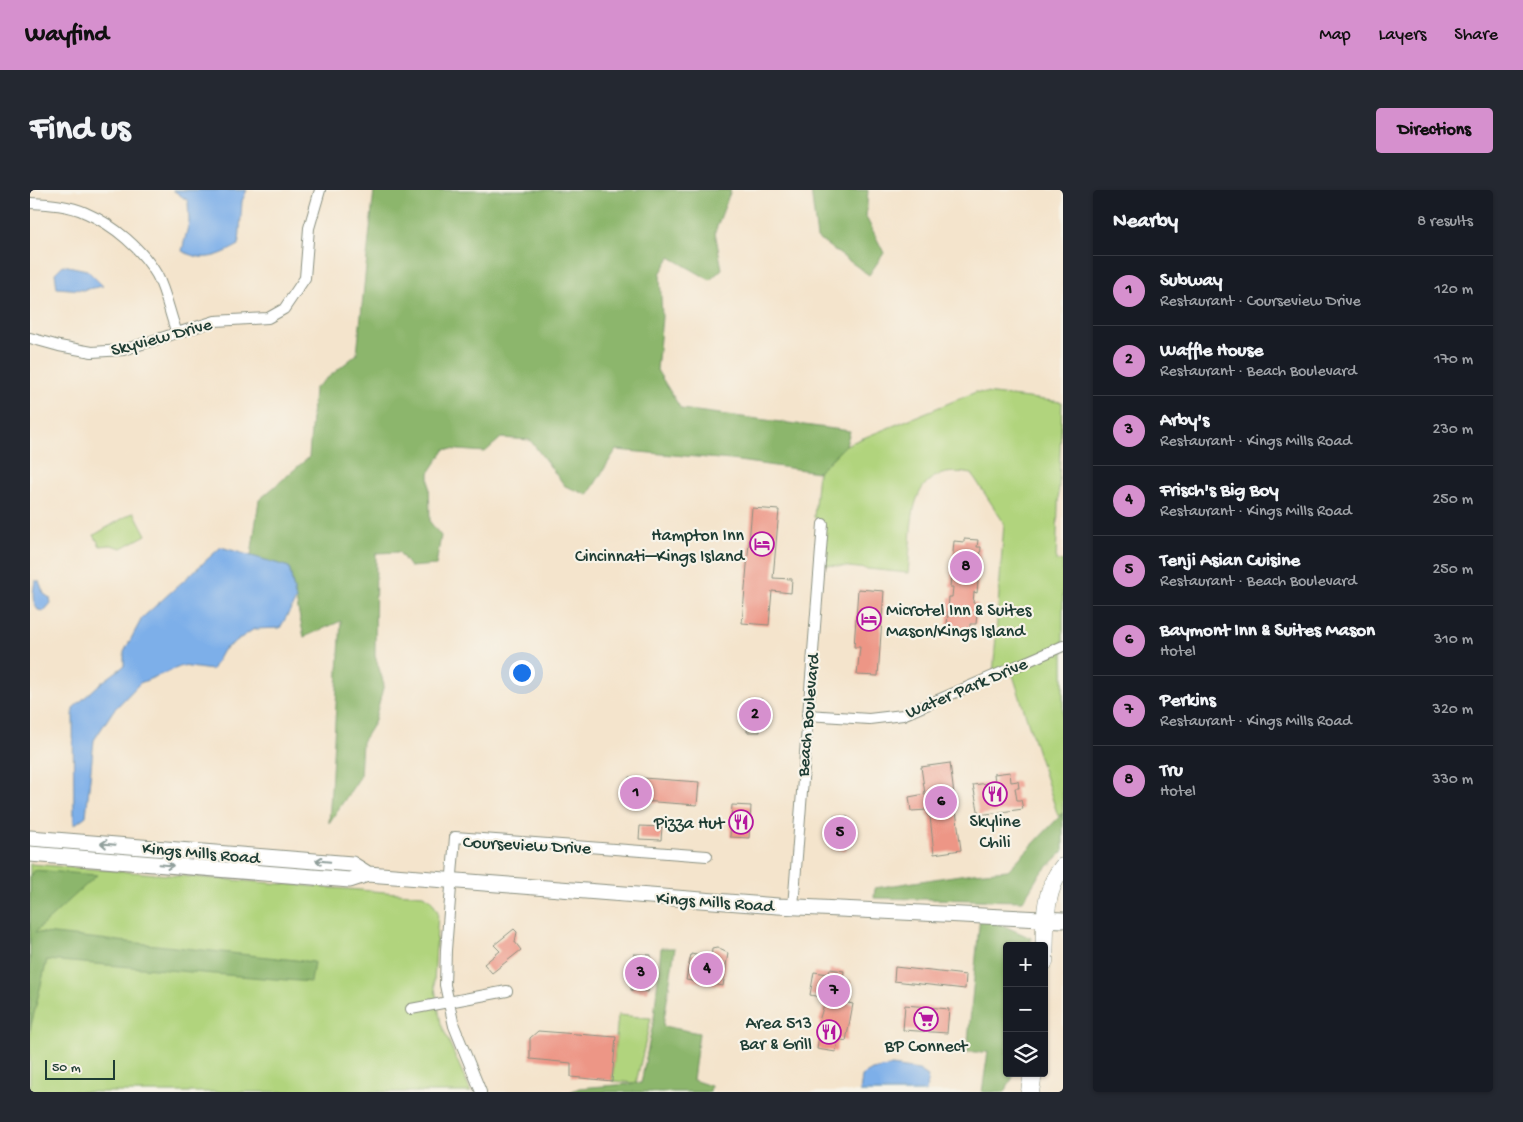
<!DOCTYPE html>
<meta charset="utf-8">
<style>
body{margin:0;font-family:"Gochi Hand",sans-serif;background:#242831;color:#f1f3f6}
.controls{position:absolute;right:15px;bottom:15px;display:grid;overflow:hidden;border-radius:5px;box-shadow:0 1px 4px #0004}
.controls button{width:45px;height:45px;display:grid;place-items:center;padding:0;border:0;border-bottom:1px solid #363941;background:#171b24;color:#f1f3f6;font:25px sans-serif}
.scale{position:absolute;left:15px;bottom:12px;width:70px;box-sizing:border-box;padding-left:5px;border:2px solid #1f3d34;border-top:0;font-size:14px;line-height:18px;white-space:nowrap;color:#1f3d34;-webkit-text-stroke:4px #f7f3e8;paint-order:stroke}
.you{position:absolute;left:491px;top:482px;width:18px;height:18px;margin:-12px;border:4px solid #fff;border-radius:50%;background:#1a73e8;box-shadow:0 0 0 8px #1a73e833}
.badge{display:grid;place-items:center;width:32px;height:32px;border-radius:50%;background:#d690ce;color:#111;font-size:16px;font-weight:700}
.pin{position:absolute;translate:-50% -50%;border:2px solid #fff;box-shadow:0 1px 5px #0006}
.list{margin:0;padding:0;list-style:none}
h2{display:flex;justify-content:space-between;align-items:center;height:65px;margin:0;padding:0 20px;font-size:21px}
h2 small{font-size:16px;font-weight:400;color:#9ea1a6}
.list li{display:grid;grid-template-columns:32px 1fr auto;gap:15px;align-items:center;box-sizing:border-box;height:70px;padding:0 20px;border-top:1px solid #363941}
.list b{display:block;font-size:19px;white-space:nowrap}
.list p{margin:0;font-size:16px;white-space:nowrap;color:#9ea1a6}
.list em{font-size:16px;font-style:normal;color:#9ea1a6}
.icon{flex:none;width:28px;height:28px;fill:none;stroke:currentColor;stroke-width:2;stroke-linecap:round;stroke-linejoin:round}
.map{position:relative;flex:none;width:1033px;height:902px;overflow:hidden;border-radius:5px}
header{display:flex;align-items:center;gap:30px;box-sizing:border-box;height:70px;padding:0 25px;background:#d690ce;color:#111}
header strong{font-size:24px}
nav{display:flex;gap:28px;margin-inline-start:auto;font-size:18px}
.intro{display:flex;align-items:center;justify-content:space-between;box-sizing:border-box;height:120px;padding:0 30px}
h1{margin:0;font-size:35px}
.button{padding:12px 22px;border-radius:5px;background:#d690ce;color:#111;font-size:18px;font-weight:700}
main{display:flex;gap:30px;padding:0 30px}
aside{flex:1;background:#171b24;border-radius:5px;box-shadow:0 1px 4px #0004}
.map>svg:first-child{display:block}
.green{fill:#b1d47d;stroke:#688858}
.forest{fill:#8cb66c;stroke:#567a50}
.water{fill:#7dafe9;stroke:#4e768e}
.building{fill:#ed9686}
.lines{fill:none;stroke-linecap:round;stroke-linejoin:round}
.minor-casing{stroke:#8a9080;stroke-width:12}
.primary-casing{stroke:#8a9080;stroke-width:17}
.motorway-casing{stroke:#8a9080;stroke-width:19}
.minor{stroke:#fff;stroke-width:10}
.primary{stroke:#fff;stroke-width:15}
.motorway{stroke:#fff;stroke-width:18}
.oneway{stroke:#8f9e9a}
.labels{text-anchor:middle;stroke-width:4.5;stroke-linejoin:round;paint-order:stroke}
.street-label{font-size:18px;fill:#1f3d34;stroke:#f7f3e8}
.poi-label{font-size:18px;fill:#1f3d34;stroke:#f7f3e8;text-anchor:end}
</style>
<header>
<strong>Wayfind</strong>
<nav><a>Map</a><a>Layers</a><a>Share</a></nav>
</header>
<div class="intro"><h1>Find us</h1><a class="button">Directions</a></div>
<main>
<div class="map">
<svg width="1033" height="902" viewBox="0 0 1033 902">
<rect width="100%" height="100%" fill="#f7f3e8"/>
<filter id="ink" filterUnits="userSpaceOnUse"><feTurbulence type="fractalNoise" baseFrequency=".02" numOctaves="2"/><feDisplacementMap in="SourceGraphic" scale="10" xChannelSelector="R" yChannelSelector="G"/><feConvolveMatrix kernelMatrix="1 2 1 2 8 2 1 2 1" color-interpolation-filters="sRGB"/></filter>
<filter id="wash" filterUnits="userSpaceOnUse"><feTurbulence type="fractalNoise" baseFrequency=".0096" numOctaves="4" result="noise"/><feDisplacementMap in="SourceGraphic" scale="20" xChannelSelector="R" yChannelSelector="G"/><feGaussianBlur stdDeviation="1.12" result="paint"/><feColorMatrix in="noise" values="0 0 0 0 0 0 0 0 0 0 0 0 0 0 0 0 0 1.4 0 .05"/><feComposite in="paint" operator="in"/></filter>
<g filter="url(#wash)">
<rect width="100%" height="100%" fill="#f4e4cc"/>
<path class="green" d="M946,202L1032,212L1026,371H1033V623L1028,626L981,479L963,487L974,333L942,284C874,271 883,335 878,383L789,374L793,334L784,327L788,282L816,255Z
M104,322L116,345L92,358L81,355L70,356L64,345Z
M0,674L393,705L401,710L408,722L404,792L411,834L441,902H0Z
M588,825L621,828L606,893L582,891Z"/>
<path class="forest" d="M344,0H701L685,42L692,79L680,90L640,67L630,84L632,127L627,180L651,219L820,241L816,255L788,282L701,270L586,260L558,305L535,296L500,250L471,248L455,262L415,259L399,283L400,332L411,346L406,375L380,377L369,362L346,363L345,466L354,494L344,533L332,552L330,587L299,633L311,431L274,447L259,377L221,366L229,310L279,267L284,199L327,164Z
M781,0H838L836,27L854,63L839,85L787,48Z
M1033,623V662L1009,685L993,711L844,708L845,698L943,683L978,680Z
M4,680L67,685L5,742L284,772L281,792L17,770L0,840V686Z
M950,725L1001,748V756H977V883H985L975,902H952L958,862H937Z
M631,758H645L633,836L669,843L663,890L681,896L680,902H540L549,898L611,893L624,828Z"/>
<path class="water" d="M143,0H217L212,11L209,55C189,66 174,73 152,61L159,32L158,11Z
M33,75L57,80L73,96L53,100L27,98L25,83Z
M191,357L259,377L266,410L250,438L224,439L193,460L182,480L152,476L110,493L83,521L64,550L56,626L44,635L43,518L71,493L94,476V462L112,428Z
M5,391H9L14,404L20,408L21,413L14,421L8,420C1,411 3,402 5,391Z
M862,876L889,880L898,886L896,902H830L832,886L842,880Z"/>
<g id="blocks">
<path class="building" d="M722,318L749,320L743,388L762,389L761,403L742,401L739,435L712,433Z
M934,349L948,350L947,357H951L947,403L944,402L943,413L948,414L946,434H940V443L919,441L920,436H917L919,407H922L923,397H920L924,351L934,352Z
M828,399L854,401L848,486L827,485L830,457H824Z
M719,508L732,509L730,542H717Z
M920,573L931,660L904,664L900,626H898L897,620L881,621L879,607L895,604L891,577Z
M980,582L981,592L988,591L989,598H985L987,610H991L993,619L949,625L943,595L965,592L964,584Z
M599,587L669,592L667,615L598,610Z
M702,615L721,616L719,648L700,647Z
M804,626L818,627L817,635H822L821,643H817L816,660L802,659Z
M610,636L632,637L631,650L609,649Z
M484,739L487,742L485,752L491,760L462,783L454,774L470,761L464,755Z
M687,758L698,763L693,796L656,790L661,764L681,768L682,759Z
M604,764L621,765L618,802L601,800Z
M865,777L936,785L935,799L864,791Z
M800,779L814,781L813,789L821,791L818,813L823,814L816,851L808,849L806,862L787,859L791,832L789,831L796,808L780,805L784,782L799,784Z
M875,815L919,819L917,843L873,840Z
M508,841L586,847L582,891L541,887V873L500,869V848Z"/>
</g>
</g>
<g filter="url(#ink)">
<use href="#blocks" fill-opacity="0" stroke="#8a9080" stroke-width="1"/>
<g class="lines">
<g class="minor-casing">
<path id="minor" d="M0,13C19,14 39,15 56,23C84,35 112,59 127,85C136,102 140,125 147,143
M0,148L29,156L62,162L93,160L185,131L238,128L254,119L275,88L279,38L290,0
M777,525L839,529L873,525L1033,456
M763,717L793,334
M381,819L477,801
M451,902L424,836L415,795L416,760L425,647L677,666"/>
</g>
<g class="primary-casing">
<path id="primary" d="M0,648L322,674L338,684
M0,664L320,690L338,684L748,716L1033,730"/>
</g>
<g class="motorway-casing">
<path id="motorway" d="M1014,772C1016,740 1011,703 1033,677
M1000,902L1003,883"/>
</g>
<use href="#minor" class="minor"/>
<use href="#primary" class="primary"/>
<use href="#motorway" class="motorway"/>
</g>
<defs><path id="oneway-shaft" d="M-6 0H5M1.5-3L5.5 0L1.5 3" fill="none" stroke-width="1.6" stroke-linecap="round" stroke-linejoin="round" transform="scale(1.25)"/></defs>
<g class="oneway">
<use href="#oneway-shaft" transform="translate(78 654) rotate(-175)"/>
<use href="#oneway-shaft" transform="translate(293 671) rotate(-175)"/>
<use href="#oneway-shaft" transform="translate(136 675) rotate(5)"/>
</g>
</g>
<defs>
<g id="hotel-ring" transform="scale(1.25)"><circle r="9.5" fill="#f7f3e8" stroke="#b5179e" stroke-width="1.5"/><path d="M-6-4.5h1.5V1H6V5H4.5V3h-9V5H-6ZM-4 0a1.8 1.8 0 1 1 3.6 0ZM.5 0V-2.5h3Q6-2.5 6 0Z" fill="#b5179e"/></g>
<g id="restaurant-ring" transform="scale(1.25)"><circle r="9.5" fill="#f7f3e8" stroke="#b5179e" stroke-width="1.5"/><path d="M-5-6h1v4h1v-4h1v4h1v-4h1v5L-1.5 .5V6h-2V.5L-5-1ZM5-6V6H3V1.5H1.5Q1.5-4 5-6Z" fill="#b5179e"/></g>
<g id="supermarket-ring" transform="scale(1.25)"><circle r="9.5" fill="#f7f3e8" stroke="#b5179e" stroke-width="1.5"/><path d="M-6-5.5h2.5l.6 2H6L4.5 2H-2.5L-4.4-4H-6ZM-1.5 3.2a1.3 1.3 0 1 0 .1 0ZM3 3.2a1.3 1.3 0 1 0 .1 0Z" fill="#b5179e"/></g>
</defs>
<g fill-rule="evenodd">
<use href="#hotel-ring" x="732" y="354"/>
<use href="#hotel-ring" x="839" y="429"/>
<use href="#restaurant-ring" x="965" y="604"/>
<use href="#restaurant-ring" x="711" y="632"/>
<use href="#supermarket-ring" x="896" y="829"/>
<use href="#restaurant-ring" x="799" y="842"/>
</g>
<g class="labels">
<g class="street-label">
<text transform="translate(131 146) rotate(-15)" y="6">Skyview Drive</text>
<text transform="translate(936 497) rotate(-23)" y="6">Water Park Drive</text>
<text transform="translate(777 525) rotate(-85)" y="6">Beach Boulevard</text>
<text transform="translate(497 654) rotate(3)" y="6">Courseview Drive</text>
<text transform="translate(171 662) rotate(5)" y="6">Kings Mills Road</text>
<text transform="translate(685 711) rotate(4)" y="6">Kings Mills Road</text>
</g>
<g class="poi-label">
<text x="714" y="350">Hampton Inn<tspan x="714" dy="21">Cincinnati–Kings Island</tspan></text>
<text x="856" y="425" text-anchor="start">Microtel Inn &amp; Suites<tspan x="856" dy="21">Mason/Kings Island</tspan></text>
<text x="965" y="636" text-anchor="middle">Skyline<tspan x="965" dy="21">Chili</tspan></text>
<text x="694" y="638">Pizza Hut</text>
<text x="782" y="838">Area 513<tspan x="782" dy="21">Bar &amp; Grill</tspan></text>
<text x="896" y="861" text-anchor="middle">BP Connect</text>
</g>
</g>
</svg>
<div class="controls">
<button>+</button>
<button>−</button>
<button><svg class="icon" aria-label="layers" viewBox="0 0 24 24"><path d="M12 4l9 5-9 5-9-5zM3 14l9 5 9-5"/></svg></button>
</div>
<div class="scale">50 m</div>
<div class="you"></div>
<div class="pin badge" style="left:606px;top:603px">1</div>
<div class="pin badge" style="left:725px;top:525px">2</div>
<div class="pin badge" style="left:611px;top:783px">3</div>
<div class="pin badge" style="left:677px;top:779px">4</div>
<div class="pin badge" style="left:810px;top:643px">5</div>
<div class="pin badge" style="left:911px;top:612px">6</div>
<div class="pin badge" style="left:804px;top:801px">7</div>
<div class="pin badge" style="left:936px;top:377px">8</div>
</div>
<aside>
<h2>Nearby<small>8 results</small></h2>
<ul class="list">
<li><span class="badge">1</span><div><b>Subway</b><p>Restaurant · Courseview Drive</p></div><em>120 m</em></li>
<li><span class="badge">2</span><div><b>Waffle House</b><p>Restaurant · Beach Boulevard</p></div><em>170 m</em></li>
<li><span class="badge">3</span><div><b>Arby's</b><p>Restaurant · Kings Mills Road</p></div><em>230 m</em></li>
<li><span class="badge">4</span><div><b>Frisch's Big Boy</b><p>Restaurant · Kings Mills Road</p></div><em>250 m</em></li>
<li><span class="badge">5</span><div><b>Tenji Asian Cuisine</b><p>Restaurant · Beach Boulevard</p></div><em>250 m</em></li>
<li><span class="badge">6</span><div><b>Baymont Inn &amp; Suites Mason</b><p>Hotel</p></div><em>310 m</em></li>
<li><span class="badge">7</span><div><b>Perkins</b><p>Restaurant · Kings Mills Road</p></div><em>320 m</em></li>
<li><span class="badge">8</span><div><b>Tru</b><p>Hotel</p></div><em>330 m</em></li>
</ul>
</aside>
</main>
